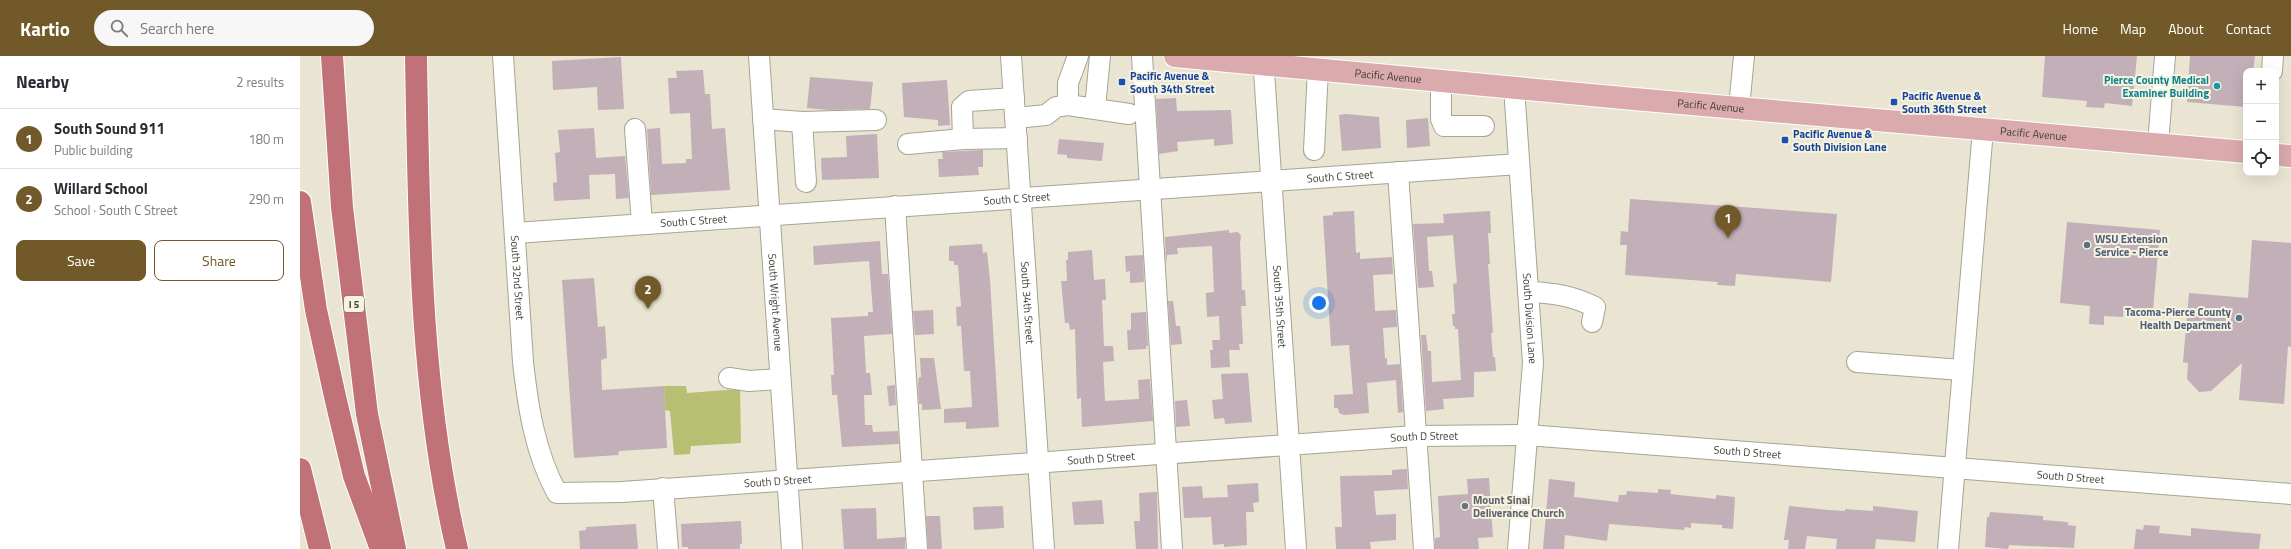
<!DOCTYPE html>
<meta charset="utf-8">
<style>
body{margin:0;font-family:"Titillium Web",sans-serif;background:#f7f7f7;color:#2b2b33}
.controls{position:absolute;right:12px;top:12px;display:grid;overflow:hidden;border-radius:8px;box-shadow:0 4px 16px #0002}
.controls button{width:36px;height:36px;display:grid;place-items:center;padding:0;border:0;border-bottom:1px solid #e1e1e2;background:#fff;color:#2b2b33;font:20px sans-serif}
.you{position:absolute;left:1019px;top:247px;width:14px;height:14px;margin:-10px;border:3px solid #fff;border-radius:50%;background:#1a73e8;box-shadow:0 0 0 6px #1a73e833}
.badge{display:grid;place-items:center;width:26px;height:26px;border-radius:50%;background:#71592a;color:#fff;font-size:13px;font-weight:700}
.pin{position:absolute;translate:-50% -33px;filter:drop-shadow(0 1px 2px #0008)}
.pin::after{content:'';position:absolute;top:21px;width:14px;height:12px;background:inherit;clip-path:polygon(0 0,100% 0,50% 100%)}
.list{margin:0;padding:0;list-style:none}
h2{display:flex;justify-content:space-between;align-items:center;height:52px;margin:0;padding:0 16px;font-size:17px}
h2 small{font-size:13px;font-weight:400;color:#7c7c81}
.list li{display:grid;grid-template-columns:26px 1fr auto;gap:12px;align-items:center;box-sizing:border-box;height:60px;padding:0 16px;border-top:1px solid #e1e1e2}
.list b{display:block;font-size:15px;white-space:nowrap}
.list p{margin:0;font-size:13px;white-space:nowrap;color:#7c7c81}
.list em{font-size:13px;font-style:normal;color:#7c7c81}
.actions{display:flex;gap:8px;padding:12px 16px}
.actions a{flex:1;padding:9px 0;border:1px solid #71592a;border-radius:8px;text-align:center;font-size:14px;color:#71592a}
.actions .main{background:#71592a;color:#fff}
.icon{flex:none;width:22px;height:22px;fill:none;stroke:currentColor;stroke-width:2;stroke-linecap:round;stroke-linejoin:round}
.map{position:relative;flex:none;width:1991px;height:493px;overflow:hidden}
header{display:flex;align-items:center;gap:24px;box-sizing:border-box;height:56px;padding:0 20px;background:#71592a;color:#fff}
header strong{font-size:19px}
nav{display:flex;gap:22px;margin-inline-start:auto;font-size:14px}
.search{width:280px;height:36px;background:#f7f7f7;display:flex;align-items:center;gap:10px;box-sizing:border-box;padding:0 14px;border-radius:22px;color:#7c7c81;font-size:15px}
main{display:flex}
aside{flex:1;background:#fff}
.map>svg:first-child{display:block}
.green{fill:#b7c072}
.building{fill:#c2afb7}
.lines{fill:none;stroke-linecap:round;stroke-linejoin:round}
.minor-casing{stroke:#a7a492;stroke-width:22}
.major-casing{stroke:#fff;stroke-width:24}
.highway-casing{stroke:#fff;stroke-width:24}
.minor{stroke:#fff;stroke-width:20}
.major{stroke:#daaaad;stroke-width:22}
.highway{stroke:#c17277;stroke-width:22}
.transit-dot{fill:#1a4fb4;stroke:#f6f3e0;stroke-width:1.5}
.culture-dot{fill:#0f9aa8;stroke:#f6f3e0;stroke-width:1.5}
.service-dot{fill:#5c6f8a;stroke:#f6f3e0;stroke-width:1.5}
.worship-dot{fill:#6b7280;stroke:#f6f3e0;stroke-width:1.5}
.labels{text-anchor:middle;stroke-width:4;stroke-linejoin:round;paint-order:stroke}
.shield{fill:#f6f3e0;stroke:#757468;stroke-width:1}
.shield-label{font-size:10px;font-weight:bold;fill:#3e3d35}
.transit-label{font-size:11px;font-weight:bold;fill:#164399;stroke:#f6f3e0;text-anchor:start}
.street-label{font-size:11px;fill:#3e3d35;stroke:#f6f3e0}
.culture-label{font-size:11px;font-weight:bold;fill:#0d838f;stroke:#f6f3e0;text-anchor:end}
.service-label{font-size:11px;font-weight:bold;fill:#4e5e75;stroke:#f6f3e0;text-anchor:start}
.worship-label{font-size:11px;font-weight:bold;fill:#5b616d;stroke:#f6f3e0;text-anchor:start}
</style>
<header>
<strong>Kartio</strong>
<div class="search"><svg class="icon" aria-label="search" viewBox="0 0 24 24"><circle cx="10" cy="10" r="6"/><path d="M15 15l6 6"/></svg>Search here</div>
<nav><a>Home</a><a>Map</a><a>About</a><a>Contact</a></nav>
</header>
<main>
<aside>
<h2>Nearby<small>2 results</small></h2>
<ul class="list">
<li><span class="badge">1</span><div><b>South Sound 911</b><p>Public building</p></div><em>180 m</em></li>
<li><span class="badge">2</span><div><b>Willard School</b><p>School · South C Street</p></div><em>290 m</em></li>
</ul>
<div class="actions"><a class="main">Save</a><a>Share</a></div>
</aside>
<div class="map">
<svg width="1991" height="493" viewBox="0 0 1991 493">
<rect width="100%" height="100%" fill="#e9e5d2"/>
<path class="green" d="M364,330H386L387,337L440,333L441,387L391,390L390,398L374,399L370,355L365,354Z"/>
<path class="building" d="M1745,0H1837L1832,50L1805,47L1804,52L1786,51L1787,45L1742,41Z
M1890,0H1955L1953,15H1946V51L1887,46Z
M321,1L324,53L298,54L297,31L253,34L252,5Z
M403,14L405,38H410L412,73L425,72L430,134L351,139L347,73L360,72L362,108L386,107V103H392L390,57L370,58L368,22H377L376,15Z
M510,21L573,26L570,53L529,54L507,52Z
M647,24L650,69L638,70V64L604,61L602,27Z
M876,42L877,55L931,54L933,88L914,90V83L877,86L878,95L859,98L856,43Z
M1046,58L1079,61L1081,92L1042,95L1039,59Z
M1128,62L1130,90L1107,92L1106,64Z
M294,72L296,102L325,100L329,142L316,143L315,118L289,119L290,143L254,145L253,127L257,126L255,97L260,96L258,74Z
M577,78L579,122L522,124L521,102L547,101L546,80Z
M759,83L804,87L802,105L767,102V99L757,98Z
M683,94V111H678L679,119L639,121L638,103H643L642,96Z
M1330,143L1537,158L1531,226L1436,218L1435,230L1417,229L1418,226L1325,219L1327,189H1320L1321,175L1328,176Z
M1054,155L1056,197L1060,196V203L1092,201L1093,218L1073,219L1075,255L1096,254L1097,271L1083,272L1085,303L1087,302V309L1100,308L1103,356L1098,357L1096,324L1067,327L1069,357L1044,359L1039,357L1038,352H1034V339L1053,338L1049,289L1031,290L1023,160L1033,159V156Z
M1190,155L1191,177H1188L1190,208H1188L1193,277H1191L1193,301H1195L1196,315L1174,316V341L1143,343L1144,353L1126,355L1121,279H1126L1128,295H1131L1132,326L1161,324L1158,273H1155V270H1153L1152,258H1155L1153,228L1157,227L1153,179L1127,181L1129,215H1132L1134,231L1118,232L1113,168L1144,167L1143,158Z
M1767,166L1860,174L1853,254L1824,252L1823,261L1804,260V269L1789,268L1790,250L1760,247Z
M929,174V177L938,176L941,180L940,187L942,234H945L946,250H941L943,288H939L940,294H929L930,311L911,312L910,294H913L912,284H920L919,260L907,261L906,239V237L914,236L912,190L877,192L878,198L867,199L866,210L865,181Z
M1952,184L1991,187V291L1988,290L1984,348L1939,344L1942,307L1911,335L1899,336L1887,323L1888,307L1883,306L1889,237L1948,242Z
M580,185L582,218H588L592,278L564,280L566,317H570L572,339H564L565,369H572L573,376L598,375L599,388L542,391L537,339H532L531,319H534L531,262L568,260V256H573L569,205L514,209L513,190Z
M682,188L683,197L687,196L690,224L699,371L666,373V366L644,367V353L672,351L670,315H664L661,270H657L656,251L661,250L658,209H654V205H649V190Z
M792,194L794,224L805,223L806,244H802L804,290H813L814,305L803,306L805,345L839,343L838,324L850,323L853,365L782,371L781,342L777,343L775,273L770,274L769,267H765L761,225H767L766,204H768V196Z
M843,199L844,226L830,227V215L826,216L825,200Z
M294,222L298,271L305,270L307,302L301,304L302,334L364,330L367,392L319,395L318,399L274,402L262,224Z
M868,245H873L876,270H880L882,288L871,289Z
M633,254L634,278L615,279L613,255Z
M846,256L848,290H846V293L828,294L827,274H831V257Z
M620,302H634L641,353L622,354V348H619L618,328L619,321H621Z
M948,317L952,366L925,368L924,362L914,363L912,344L923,343L921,318Z
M595,329L596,349L589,350L587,330Z
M887,344L890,370L876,371L875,345Z
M1107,413L1108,433L1074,435L1076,459L1096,458V484L1070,486L1071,493H1036L1035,471H1042L1040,420L1092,419V414Z
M1189,422L1193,481L1178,482L1179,493H1135V482L1140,481L1138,440L1168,438L1167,423Z
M1249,423L1275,426L1274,441L1318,446L1319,439H1326L1327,435L1358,437V433L1371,434L1370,438L1416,443V439L1435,441L1433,473L1422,472V469L1391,467V472L1385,471L1384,474L1309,468L1307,485L1265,479L1264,493H1243Z
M958,427L959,446L953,447L954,456H946L947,489L924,491V488L913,489L911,461L884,462L882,431L902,430L903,442L928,441L927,429Z
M857,436L858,493H836L834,465H840L839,437Z
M802,444L804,468L774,469L772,446Z
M703,450L704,472L674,474L673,451Z
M1489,450L1529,454L1545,455V453L1573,455V450L1618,455L1615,486L1576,483L1575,493H1536L1537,483L1507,480L1505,493H1488L1489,484H1484Z
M576,452L577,483L605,481V493H544L541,453Z
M1690,456L1743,460V464L1768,466V469L1776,470L1774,492L1709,489L1708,493L1685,491L1687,461H1689Z
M626,460H640L642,493H628Z
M441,465L442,488H440V493H388V491H382L381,468Z
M336,468L338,493H280L279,475L286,474V471Z
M1844,469L1860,470L1859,477L1891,480V472L1961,478L1959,493H1834L1836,473L1843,474Z"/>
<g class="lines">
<g class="minor-casing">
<g id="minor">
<path id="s1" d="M203,0L223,306C228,351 235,397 257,437L322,436L1115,380L1227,379L1991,438"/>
<path id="s2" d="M459,0L492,493"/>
<path id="s3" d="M711,0L744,493"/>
<path d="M842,0L872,493"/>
<path id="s4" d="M963,0L996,493"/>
<path d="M1972,15L1973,0"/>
<path d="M1141,25V63L1144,70H1184"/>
<path id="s5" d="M1214,31L1233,307L1218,493"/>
<path d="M768,49V27L778,0"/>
<path d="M795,52L800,0"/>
<path d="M1439,52L1444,0"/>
<path d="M716,62L746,59L756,51L768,49L829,58"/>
<path d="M463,63L502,66L576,64"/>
<path d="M502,66L506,126"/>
<path d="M335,73L342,168"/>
<path d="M663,83L662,51L669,45L714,42"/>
<path d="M608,88L663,83L717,82"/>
<path d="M1858,88L1865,0"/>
<path d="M1014,94L1018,13"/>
<path d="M1098,116L1124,493"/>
<path d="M595,150L617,493"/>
<path id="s6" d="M215,177L1219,108"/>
<path d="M1230,236C1254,237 1273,240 1295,251L1292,266"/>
<path d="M1557,306L1662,314"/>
<path d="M429,322L449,325L480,323"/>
<path d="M363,432L368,493"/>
<path d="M1648,493L1683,73"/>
</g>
</g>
<g class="major-casing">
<g id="major">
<path id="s7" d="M875,0L1334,43L1946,96"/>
<path d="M1976,99L1991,100"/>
</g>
</g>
<g class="highway-casing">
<path id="highway" d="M32,0L42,151L67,358L95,493
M116,0C119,165 119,331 157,493
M0,146L16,254L36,345L54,420L81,493
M0,413L20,493"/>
</g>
<use href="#minor" class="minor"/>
<use href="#major" class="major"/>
<use href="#highway" class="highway"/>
</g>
<g class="transit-dot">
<rect x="818" y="22" width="8" height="8" rx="2"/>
<rect x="1590" y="42" width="8" height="8" rx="2"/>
<rect x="1481" y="80" width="8" height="8" rx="2"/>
</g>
<circle class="culture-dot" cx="1917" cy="30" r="4"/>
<g class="service-dot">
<circle cx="1787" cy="189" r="4"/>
<circle cx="1939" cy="262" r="4"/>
</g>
<circle class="worship-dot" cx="1165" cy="450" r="4"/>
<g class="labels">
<rect class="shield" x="44" y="240" width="20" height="16" rx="3"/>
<g class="shield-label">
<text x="54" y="252">I 5</text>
</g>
<g class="transit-label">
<text x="830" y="24">Pacific Avenue &amp;<tspan x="830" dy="13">South 34th Street</tspan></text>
<text x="1602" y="44">Pacific Avenue &amp;<tspan x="1602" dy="13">South 36th Street</tspan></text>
<text x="1493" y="82">Pacific Avenue &amp;<tspan x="1493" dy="13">South Division Lane</tspan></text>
</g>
<g class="street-label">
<text dy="4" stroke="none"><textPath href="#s7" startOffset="214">Pacific Avenue</textPath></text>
<text dy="4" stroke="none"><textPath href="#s7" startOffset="538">Pacific Avenue</textPath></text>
<text dy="4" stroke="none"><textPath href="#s7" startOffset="862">Pacific Avenue</textPath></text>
<text dy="4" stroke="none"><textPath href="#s6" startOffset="827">South C Street</textPath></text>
<text dy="4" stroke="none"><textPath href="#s6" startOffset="503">South C Street</textPath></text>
<text dy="4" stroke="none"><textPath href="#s6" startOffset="179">South C Street</textPath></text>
<text dy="4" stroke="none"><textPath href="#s1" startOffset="222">South 32nd Street</textPath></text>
<text dy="4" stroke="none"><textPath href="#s2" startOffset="247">South Wright Avenue</textPath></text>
<text dy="4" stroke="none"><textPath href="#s3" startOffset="247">South 34th Street</textPath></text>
<text dy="4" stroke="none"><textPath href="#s4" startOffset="251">South 35th Street</textPath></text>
<text dy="4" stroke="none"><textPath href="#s5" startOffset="232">South Division Lane</textPath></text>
<text dy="4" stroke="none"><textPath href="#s1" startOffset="1312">South D Street</textPath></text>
<text dy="4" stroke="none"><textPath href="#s1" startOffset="1636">South D Street</textPath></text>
<text dy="4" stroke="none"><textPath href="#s1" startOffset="988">South D Street</textPath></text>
<text dy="4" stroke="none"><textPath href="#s1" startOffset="1960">South D Street</textPath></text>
<text dy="4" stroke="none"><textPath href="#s1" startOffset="664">South D Street</textPath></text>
</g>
<g class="culture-label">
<text x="1909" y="28">Pierce County Medical<tspan x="1909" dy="13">Examiner Building</tspan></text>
</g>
<g class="service-label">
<text x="1795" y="187">WSU Extension<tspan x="1795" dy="13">Service - Pierce</tspan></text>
<text x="1931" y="260" text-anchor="end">Tacoma-Pierce County<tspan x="1931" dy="13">Health Department</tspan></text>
</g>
<g class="worship-label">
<text x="1173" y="448">Mount Sinai<tspan x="1173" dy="13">Deliverance Church</tspan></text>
</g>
</g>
</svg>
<div class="controls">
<button>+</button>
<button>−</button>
<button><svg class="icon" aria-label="locate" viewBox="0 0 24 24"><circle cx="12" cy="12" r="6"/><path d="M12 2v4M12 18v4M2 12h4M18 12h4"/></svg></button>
</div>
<div class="you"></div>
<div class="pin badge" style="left:1428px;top:182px">1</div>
<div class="pin badge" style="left:348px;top:253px">2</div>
</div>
</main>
